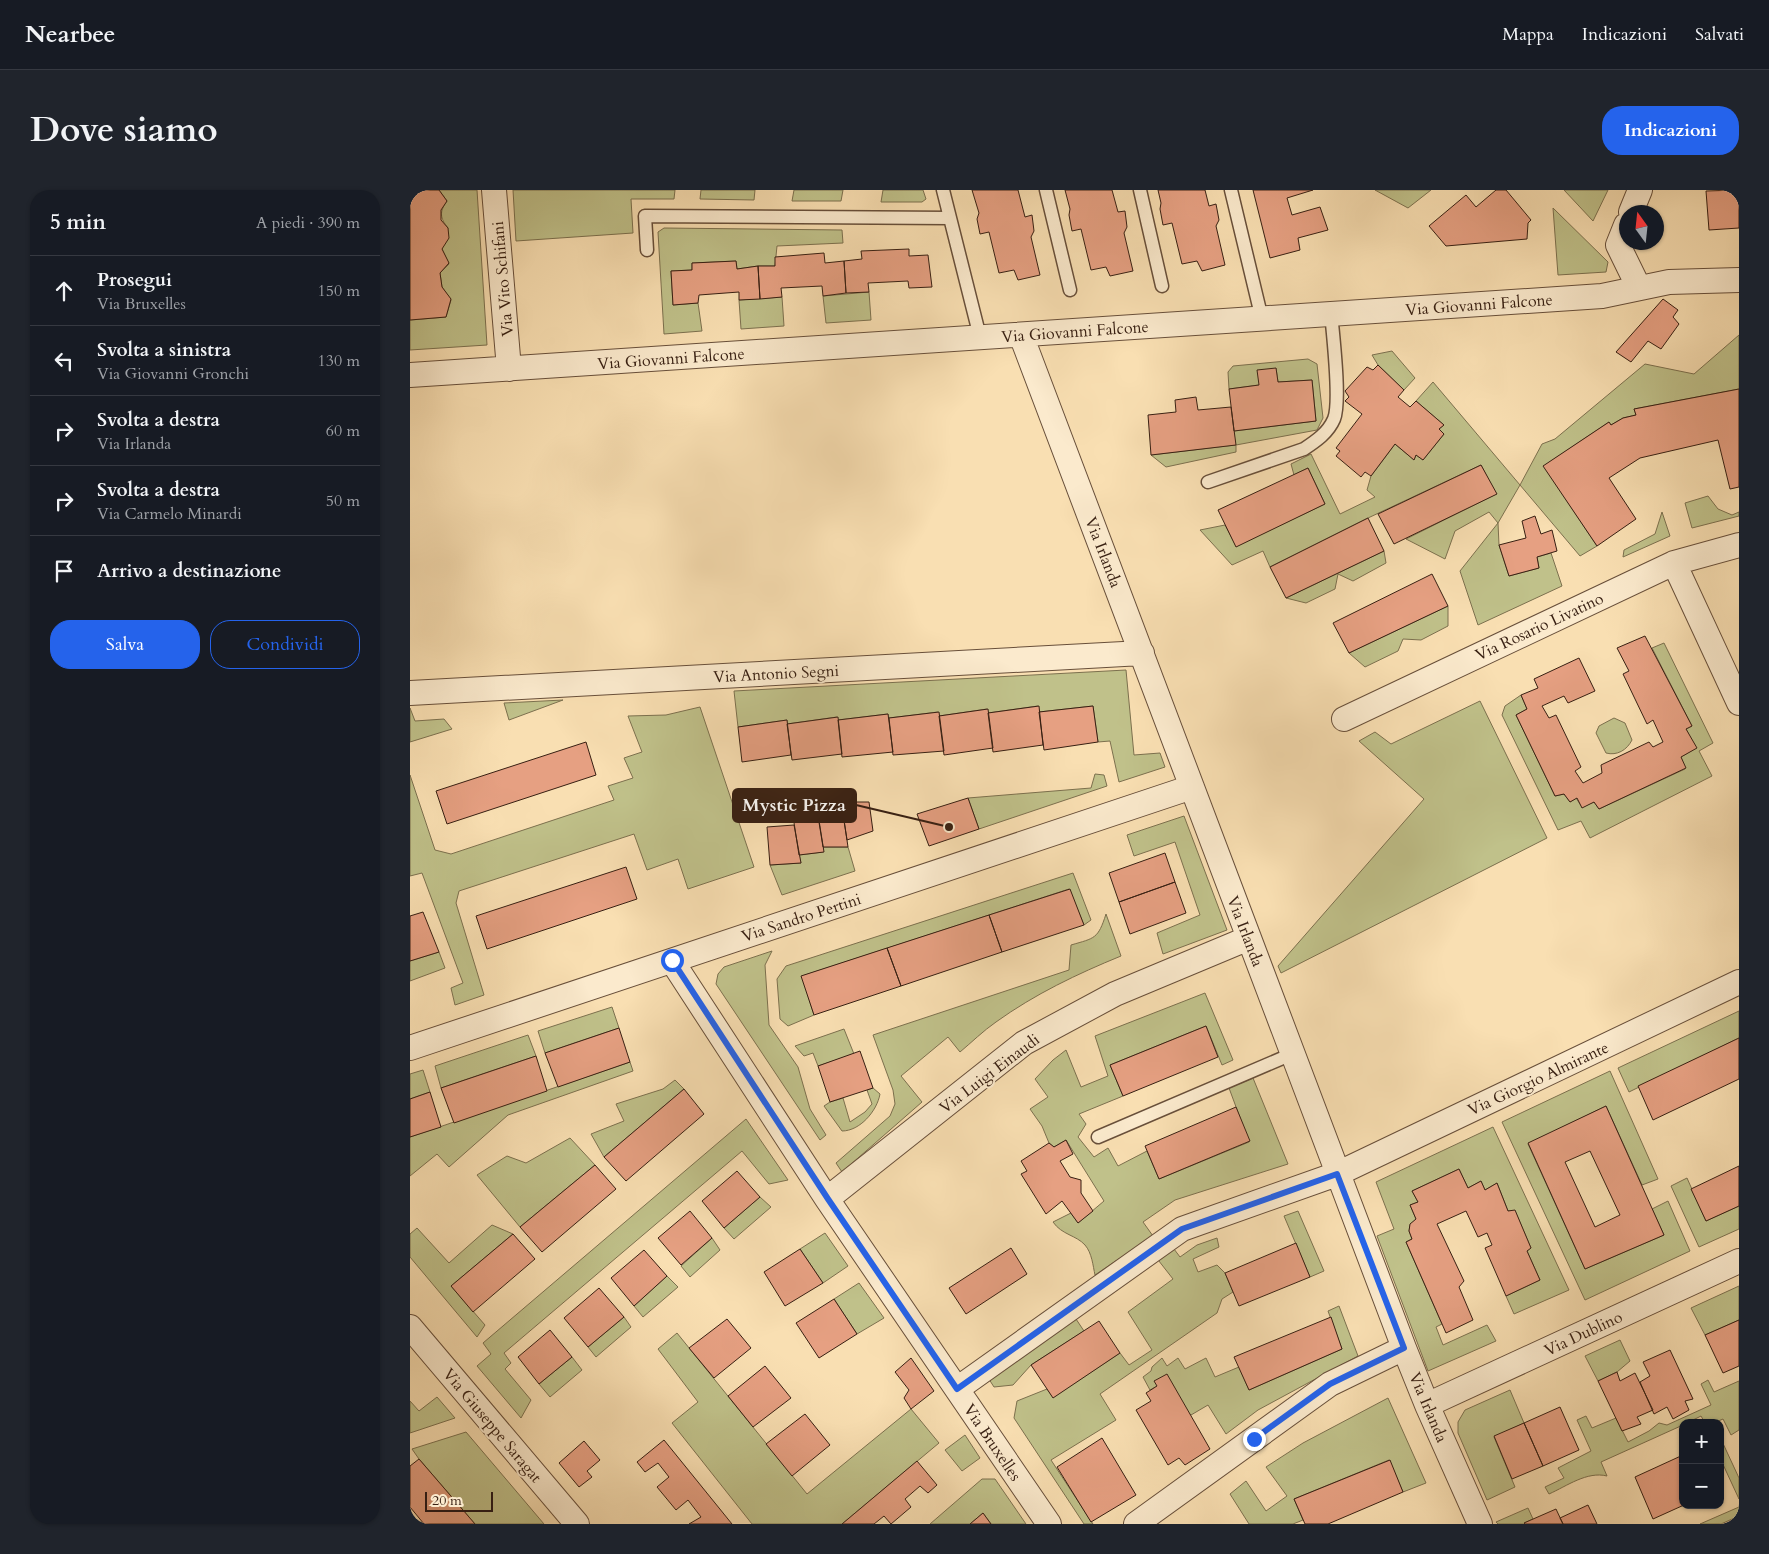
<!DOCTYPE html>
<html lang="it">
<meta charset="utf-8">
<style>
body{margin:0;font-family:Cardo,serif;background:#20242c;color:#f1f3f6}
.controls{position:absolute;right:15px;bottom:15px;display:grid;overflow:hidden;border-radius:10px;box-shadow:0 1px 4px #0004}
.controls button{width:45px;height:45px;display:grid;place-items:center;padding:0;border:0;border-bottom:1px solid #363941;background:#171b24;color:#f1f3f6;font:25px sans-serif}
.compass{position:absolute;left:1209px;top:15px;width:45px;height:45px;border-radius:50%;background:#171b24;box-shadow:0 1px 4px #0004;rotate:345deg}
.scale{position:absolute;left:15px;bottom:12px;width:68px;box-sizing:border-box;padding-left:5px;border:2px solid #371f12;border-top:0;font-size:14px;line-height:18px;white-space:nowrap;color:#371f12;-webkit-text-stroke:4px #fbeacd;paint-order:stroke}
.stop{position:absolute;width:15px;height:15px;margin:-11px;border:4px solid #2563eb;border-radius:50%;background:#fff}
.stop.end{background:#2563eb;border-color:#fff;box-shadow:0 1px 5px #0008}
.list{margin:0;padding:0;list-style:none}
h2{display:flex;justify-content:space-between;align-items:center;height:65px;margin:0;padding:0 20px;font-size:21px}
h2 small{font-size:16px;font-weight:400;color:#9ea1a6}
.list li{display:grid;grid-template-columns:32px 1fr auto;gap:15px;align-items:center;box-sizing:border-box;height:70px;padding:0 20px;border-top:1px solid #363941}
.list b{display:block;font-size:19px;white-space:nowrap}
.list p{margin:0;font-size:16px;white-space:nowrap;color:#9ea1a6}
.list em{font-size:16px;font-style:normal;color:#9ea1a6}
.actions{display:flex;gap:10px;padding:15px 20px}
.actions a{flex:1;padding:11px 0;border:1px solid #2563eb;border-radius:20px;text-align:center;font-size:18px;color:#2563eb}
.actions .main{background:#2563eb;color:#fff}
.icon{flex:none;width:28px;height:28px;fill:none;stroke:currentColor;stroke-width:2;stroke-linecap:round;stroke-linejoin:round}
.map{position:relative;flex:none;width:1329px;height:1334px;overflow:hidden;border-radius:20px}
header{display:flex;align-items:center;gap:30px;box-sizing:border-box;height:70px;padding:0 25px;background:#171b24;border-bottom:1px solid #363941}
header strong{font-size:24px}
nav{display:flex;gap:28px;margin-inline-start:auto;font-size:18px}
.intro{display:flex;align-items:center;justify-content:space-between;box-sizing:border-box;height:120px;padding:0 30px}
h1{margin:0;font-size:35px}
.button{padding:12px 22px;border-radius:20px;background:#2563eb;color:#fff;font-size:18px;font-weight:700}
main{display:flex;gap:30px;padding:0 30px}
aside{flex:1;background:#171b24;border-radius:20px;box-shadow:0 1px 4px #0004}
.map>svg:first-child{display:block}
.green{fill:#c0c18a;stroke:#7c704e}
.building{fill:#e6a082;stroke:#371f12;fill-rule:evenodd}
.lines{fill:none;stroke-linecap:round;stroke-linejoin:round}
.service-casing{stroke:#684f3a;stroke-width:15}
.minor-casing{stroke:#684f3a;stroke-width:26}
.service{stroke:#fbeacd;stroke-width:12}
.minor{stroke:#fbeacd;stroke-width:24}
.route{stroke:#2563eb;stroke-width:6}
.labels{text-anchor:middle;stroke-width:4;stroke-linejoin:round;paint-order:stroke}
.street-label{font-size:16px;fill:#371f12;stroke:#fbeacd}
.leader{fill:none;stroke:#371f12;stroke-width:2}
.callout-dot{fill:#371f12;stroke:#fbeacd;stroke-width:2}
.callout{fill:#371f12;stroke:#371f12;stroke-width:2}
.callout-label{font-size:18px;text-anchor:middle;font-weight:bold;fill:#fff}
</style>
<header>
<strong>Nearbee</strong>
<nav><a>Mappa</a><a>Indicazioni</a><a>Salvati</a></nav>
</header>
<div class="intro"><h1>Dove siamo</h1><a class="button">Indicazioni</a></div>
<main>
<aside>
<h2>5 min<small>A piedi · 390 m</small></h2>
<ul class="list">
<li><svg class="icon" aria-label="ahead" viewBox="0 0 24 24"><path d="M12 20V5M6 11l6-6 6 6"/></svg><div><b>Prosegui</b><p>Via Bruxelles</p></div><em>150 m</em></li>
<li><svg class="icon" aria-label="left" viewBox="0 0 24 24"><path d="M17 20v-9H6M10 6l-5 5 5 5"/></svg><div><b>Svolta a sinistra</b><p>Via Giovanni Gronchi</p></div><em>130 m</em></li>
<li><svg class="icon" aria-label="right" viewBox="0 0 24 24"><path d="M7 20v-9h11M14 6l5 5-5 5"/></svg><div><b>Svolta a destra</b><p>Via Irlanda</p></div><em>60 m</em></li>
<li><svg class="icon" aria-label="right" viewBox="0 0 24 24"><path d="M7 20v-9h11M14 6l5 5-5 5"/></svg><div><b>Svolta a destra</b><p>Via Carmelo Minardi</p></div><em>50 m</em></li>
<li><svg class="icon" aria-label="arrive" viewBox="0 0 24 24"><path d="M6 21V4h12l-3 4 3 4H6"/></svg><div><b>Arrivo a destinazione</b></div></li>
</ul>
<div class="actions"><a class="main">Salva</a><a>Condividi</a></div>
</aside>
<div class="map">
<svg width="1329" height="1334" viewBox="0 0 1329 1334">
<rect width="100%" height="100%" fill="#f9dfb2"/>
<filter id="stains"><feTurbulence type="fractalNoise" baseFrequency=".004" numOctaves="4"/><feColorMatrix values="0 0 0 0 .2 0 0 0 0 .09 0 0 0 0 .02 0 0 0 .5 -.17"/></filter>
<radialGradient id="worn" r=".72"><stop offset=".6" stop-color="#630" stop-opacity="0"/><stop offset="1" stop-color="#630" stop-opacity=".3"/></radialGradient>
<path class="green" d="M29,0H67L77,155L0,160V130L36,127L41,110L32,97L30,83L39,74L32,59L38,38C30,28 29,22 37,11Z
M103,0H265L264,9H221L223,43L106,51Z
M291,0H345L344,10L290,9Z
M384,0H433L431,11H382Z
M473,0H513L516,9L512,12H471Z
M965,0H1021L998,18Z
M1154,0H1198L1183,31Z
M1143,18L1198,72L1196,82L1148,85Z
M254,38L432,40L433,53L367,56L365,76H348L327,79L326,71L282,73V80L261,81L263,115L288,113L292,141L254,144L248,42Z
M459,102L461,130L416,133L413,106Z
M372,107L374,136L331,139L329,110Z
M1329,145V199L1224,219L1226,225L1213,228L1201,235L1199,232L1134,276L1187,356L1170,366L1110,295L1088,333L1089,355L1099,386L1129,378L1127,367L1141,363L1152,396L1068,435L1050,381L1088,333L1079,322L1045,341L1035,369L996,349L1086,304L1071,275L958,328L860,377L853,361L822,375L790,340L815,335L826,356L915,314L898,278L884,285L881,274L901,264L930,324L965,307L957,300L961,286L985,254L1004,270L1006,265L1013,270L1034,244L1029,239L1034,235L1006,211L1023,192L1110,295L1132,254L1145,249L1235,174L1284,184Z
M982,161L1005,188L994,200L968,175L962,165Z
M898,169L907,174L913,228L907,240L826,255V262L756,277L741,265L825,255L824,241L906,231L902,190L868,192L866,178L849,195L819,199L818,182L823,176Z
M1298,306L1308,319L1322,325L1329,322V326L1282,338L1275,313Z
M1252,322L1260,346L1213,367L1214,360L1245,344Z
M974,361L976,373L943,391L928,384L925,399L896,413L876,408Z
M1038,416V436L1011,450L993,449L988,461L955,477L939,463Z
M1254,453L1303,553L1289,561L1302,586L1180,648L1171,631L1148,640L1092,525L1095,516L1111,505L1117,519L1106,525L1145,606L1154,604L1160,612L1166,608L1172,617L1184,612L1189,619L1275,579L1271,567L1286,558L1276,539L1282,536L1242,458Z
M716,480L724,565L750,563L755,577L709,592L700,551L688,552L683,516L629,522L628,516L578,523L577,519L529,526L528,522L479,528L478,524L428,530L427,527L377,534V530L328,537L324,501Z
M153,510L99,530L94,513Z
M1070,511L1137,648L871,783L868,776L1014,609L949,551L965,542L981,554Z
M290,517L344,677L278,699L268,669L237,680L224,644L49,701L46,713L74,805L45,815L41,798L53,793L12,683L0,686V585L25,660L41,664L204,610L198,596L223,588L214,568L232,562L218,526L256,525Z
M0,518L5,531L34,529L42,539L0,552Z
M1204,528L1215,533L1222,550C1217,560 1207,566 1196,563L1186,543L1189,536Z
M685,584L694,585L697,596L569,639L558,608L681,598Z
M774,626L817,740L753,764L747,743L790,725L765,652L724,666L717,645Z
M413,657H438L445,681L372,705L360,675L391,673L389,665L413,662Z
M663,683L681,730L674,735L659,699L392,786L404,825L378,836L370,829L367,789L376,776Z
M696,724L711,766C667,784 625,804 586,832C573,841 562,852 550,862L538,847L491,886L512,912L432,982L426,973L480,926L485,914L483,900L463,845L659,780L661,755C685,748 688,749 696,724Z
M362,761L355,775L359,835L388,877L400,919L416,945L410,950L306,794L308,784L314,777Z
M29,762L35,778L0,791V771Z
M795,803L823,870L812,875L796,836L700,875L713,906L669,924L676,934L668,947L684,967L698,958L708,976L737,961L749,989L839,952L819,898L843,888L878,974L765,1010L733,1032L743,1046L685,1085C683,1076 682,1063 675,1055C666,1045 652,1045 643,1032L661,1023L668,1033L694,1011L656,950L644,957L639,953L632,936L620,919L638,907L625,889L643,870L656,860L671,897L698,886L685,846Z
M202,817L209,838L135,863L128,841Z
M1329,821V848L1219,902L1208,878Z
M434,839L444,864L408,876L403,863L394,866L385,856Z
M118,845L126,866L31,898L25,876Z
M220,872L223,881L98,925L39,977L27,964L0,986V947Z
M13,880L20,902L0,909V884Z
M1200,881L1248,989L1232,995L1196,916L1118,954L1175,1079L1254,1045L1242,1019L1258,1011L1280,1061L1175,1110L1092,932Z
M265,890L274,899L194,967L181,944L214,931L206,914L253,899Z
M463,898L470,904C467,921 450,941 432,941L414,916L420,912L433,908L440,932L455,922L462,914L457,900Z
M336,929L378,990L359,994L332,961L94,1163L101,1173L95,1179L121,1210L111,1228L67,1176L81,1164L73,1153Z
M1083,937L1159,1100L1104,1124L1096,1106L1130,1090L1117,1061L1121,1058L1105,1021H1098L1087,993L1075,1000L1071,991L1058,998L1049,979L1002,1001L1008,1012L1000,1015L1006,1029L1000,1035L999,1041L1002,1049L996,1052L1032,1134L1026,1137L1033,1155L1077,1135L1086,1151L1018,1181L967,1046L984,1039L966,992Z
M160,948L185,975L110,1037L67,985L97,966L116,973Z
M1277,988L1296,1031L1329,1016V1039L1289,1057L1261,996Z
M350,1007L361,1017L324,1049L314,1038Z
M888,1021L914,1081L900,1087L874,1026Z
M82,1035L103,1044L41,1096L75,1135L67,1147L0,1067V1044L7,1038L39,1073Z
M415,1043L438,1076L413,1093L390,1059Z
M302,1048L310,1060L280,1087L271,1076Z
M807,1048L809,1057L783,1069L788,1082L807,1075L815,1083L823,1102L812,1109L807,1123L690,1204L706,1230L641,1270L683,1334H674L604,1228L607,1211L637,1199L643,1207L710,1163L719,1175L742,1160L718,1122L763,1089L745,1066L761,1055L770,1067L787,1055Z
M257,1086L268,1097L233,1127L224,1116Z
M449,1093L474,1128L447,1144L424,1109Z
M1329,1096V1130L1295,1145L1281,1118Z
M929,1116L948,1166L848,1220L816,1244L798,1215L781,1225L747,1196L740,1200L733,1187L741,1181L742,1177L752,1168L757,1176L768,1168L775,1179L796,1168L805,1187L829,1177L839,1200L932,1159L918,1121Z
M662,1123L674,1141L621,1175L603,1195L584,1197L575,1183Z
M214,1127L221,1137L186,1167L178,1157Z
M267,1143L397,1304L501,1219L529,1253L432,1334H342L262,1233L288,1212L248,1159Z
M1210,1150L1220,1171L1207,1182L1188,1191L1175,1166Z
M162,1167L172,1180L140,1207L129,1194Z
M1298,1190L1304,1202L1329,1191V1240L1321,1245L1313,1229L1304,1233H1295L1291,1226L1277,1233H1273V1235L1191,1272L1197,1286C1177,1281 1157,1296 1139,1304L1135,1297L1154,1288L1148,1278L1181,1261L1167,1230L1176,1226L1182,1238L1206,1228L1218,1252L1239,1241L1249,1233L1257,1235L1301,1215L1291,1194Z
M1100,1200L1114,1233L1084,1247L1105,1297L1077,1310L1048,1243V1232L1055,1220Z
M27,1207L45,1228L0,1243V1211L9,1221Z
M978,1208L1016,1293L993,1302L979,1270L884,1309L893,1330L883,1334H839L820,1304L836,1291L856,1321L877,1306L856,1277L893,1253Z
M56,1242L134,1334H65L9,1269L2,1259Z
M555,1245L570,1268L552,1281L535,1260Z
M1310,1247L1329,1288V1309L1310,1268Z
M572,1289H585L616,1334H581L573,1323L560,1334H520Z
M1329,1317V1326L1311,1334H1290Z
M1118,1318L1123,1329L1114,1333L1115,1334H1088L1086,1332Z"/>
<path class="building" d="M0,0H29L37,11L31,20V30L38,38L39,48L32,59L39,73L30,83L32,97L41,109L36,127L0,130Z
M562,0H608L615,27L622,25L624,41L621,47L630,85L608,90L604,80L589,83L579,42L570,44L567,29L569,23Z
M655,0H702L708,22L715,21L717,37L714,43L723,81L700,86L696,77L681,80L671,39L662,41L659,25L660,19Z
M748,0H795L799,16L806,14L809,30L806,36L815,75L792,81L787,71L772,74L762,33L753,35L750,19L751,13Z
M843,0H903L877,8L882,25L910,17L918,40L888,48L890,60L860,68Z
M1086,0H1096L1121,30L1118,33L1117,49L1036,56L1019,36L1056,5L1066,17Z
M1329,0V38L1299,40L1296,1Z
M499,59V66L518,65L522,97L499,98L498,91L458,93L459,102L436,103L434,71L452,69L451,61Z
M414,63L415,73L434,71L436,103L413,106L412,96L371,98L372,107L350,109L348,76H365V67Z
M326,71L327,79L348,76L350,109L329,110V102L289,105L288,113L263,115L261,81L282,80V73Z
M1253,109L1268,120L1263,127L1269,134L1251,159L1238,151L1221,172L1206,162Z
M968,175L994,200L988,207L1000,217L1006,211L1034,235L1029,239L1034,244L1013,270L1006,265L1004,270L985,254L961,286L955,282L951,287L926,266L930,261L926,258L952,224L935,211L939,207L935,201L957,177L963,180Z
M866,178L868,192L902,190L906,231L824,241L819,199L849,195L847,180Z
M1329,199V297L1320,299L1308,250L1230,268L1199,288L1226,329L1187,356L1133,276L1199,232L1201,235L1213,228L1226,225L1224,219Z
M786,207L788,220L821,217L826,255L741,265L738,225L766,222L765,210Z
M1071,275L1087,304L984,354L968,324Z
M898,278L915,314L826,357L808,320Z
M1125,326L1131,344L1142,340L1147,361L1127,367L1129,378L1099,386L1089,355L1116,348L1112,331Z
M958,328L974,361L876,408L860,377Z
M1022,384L1038,416L939,463L923,433Z
M1235,446L1282,536L1276,539L1287,558L1271,567L1276,578L1189,619L1184,612L1172,618L1167,608L1160,612L1154,604L1145,606L1106,525L1117,519L1111,505L1128,498L1124,489L1169,468L1185,501L1158,513L1154,506L1132,516L1139,528L1146,525L1171,577L1165,581L1173,593L1192,583L1191,575L1239,552L1243,557L1253,552L1243,530L1237,534L1213,484L1219,481L1207,458Z
M629,516L633,555L583,562L578,523Z
M683,516L688,552L634,560L629,522Z
M578,519L583,558L534,565L529,526Z
M529,522L534,561L483,565L479,528Z
M478,524L483,562L432,567L428,530Z
M428,527L432,564L382,570L377,534Z
M377,530L381,565L332,572L328,537Z
M176,552L186,585L37,634L26,601Z
M558,608L569,639L519,656L507,624Z
M431,612H459L463,641L437,650Z
M432,616L438,657H413L407,620Z
M408,624L414,662L389,665L383,626Z
M384,635L391,673L360,675L357,637Z
M755,663L765,692L709,712L699,683Z
M216,677L227,709L77,759L66,726Z
M765,692L776,723L720,744L709,712Z
M660,699L674,735L592,762L579,725Z
M13,722L29,762L0,771V726Z
M579,725L592,762L491,796L477,758Z
M477,758L491,796L404,825L391,786Z
M796,836L808,867L713,906L700,875Z
M209,838L220,872L148,897L135,863Z
M1329,848V889L1243,930L1228,896Z
M450,861L463,898L420,912L408,876Z
M126,866L137,901L44,933L31,898Z
M274,899L294,924L216,991L194,967Z
M20,902L31,937L0,947V909Z
M1196,916L1254,1045L1175,1079L1118,953ZM1180,961L1210,1025L1185,1037L1155,972Z
M826,917L840,951L749,989L735,956Z
M656,950L663,964L650,971L660,987L671,990V1003L683,1021L668,1033L652,1011L636,1024L611,984L617,981L611,971L639,953L644,957Z
M185,975L206,999L132,1062L110,1037Z
M1329,976V1016L1296,1031L1281,999Z
M1049,979L1058,998L1071,991L1075,1000L1087,993L1098,1021L1105,1020L1121,1058L1117,1061L1130,1090L1096,1106L1075,1058L1082,1055L1077,1043L1068,1047L1056,1021L1027,1034L1054,1091L1049,1097L1063,1130L1036,1143L996,1052L1002,1049L999,1041L1000,1034L1006,1029L1000,1015L1008,1012L1002,1001Z
M327,981L350,1007L314,1038L292,1011Z
M280,1021L302,1048L271,1075L248,1048Z
M103,1044L125,1069L63,1122L41,1096Z
M886,1053L900,1087L829,1116L815,1083Z
M601,1058L617,1084L556,1124L539,1098Z
M390,1059L413,1093L375,1116L354,1082Z
M234,1060L257,1086L224,1116L201,1088Z
M189,1098L214,1127L178,1157L154,1128Z
M424,1109L447,1144L409,1168L386,1133Z
M921,1127L932,1159L839,1200L824,1167Z
M317,1129L341,1158L304,1188L279,1158Z
M1329,1130V1176L1313,1183L1295,1145Z
M689,1131L710,1163L643,1208L621,1175Z
M140,1140L162,1167L129,1194L108,1167Z
M1260,1160L1283,1209L1275,1211L1279,1220L1263,1229L1257,1217L1244,1224L1230,1192L1240,1186L1233,1172Z
M501,1168L524,1201L501,1219L494,1208L499,1200L485,1182Z
M355,1176L381,1208L343,1237L318,1206Z
M1207,1182L1210,1191L1225,1183L1243,1220L1227,1227L1231,1234L1212,1241L1188,1191Z
M757,1184L800,1259L775,1275L769,1268L758,1275L726,1220L741,1211L736,1203L747,1196L744,1191Z
M1150,1217L1169,1260L1133,1276L1114,1233Z
M395,1224L420,1255L382,1286L356,1254Z
M1114,1233L1133,1276L1102,1289L1084,1246Z
M692,1248L726,1305L681,1332L647,1277Z
M254,1250L322,1334H279L291,1327L278,1310L266,1320L247,1297L259,1287L248,1273L235,1282L227,1272Z
M174,1251L190,1270L177,1281L182,1287L169,1297L149,1273Z
M1273,1265L1274,1315L1243,1329L1225,1287Z
M9,1269L65,1334H14L0,1317V1276Z
M980,1270L993,1302L918,1334H895L884,1309Z
M507,1271L527,1295L518,1303L510,1296L495,1309L501,1317L481,1334L474,1326L464,1334H432Z
M1178,1315L1187,1334H1153L1150,1328Z
M1146,1319L1153,1334H1115L1114,1333Z
M573,1323L581,1334H560Z"/>
<g class="lines">
<g class="service-casing">
<path id="service" d="M533,0L570,147
M636,0L660,100
M730,0L752,96
M821,0L852,129
M237,60L235,26L540,28
M798,292L894,259C906,251 918,243 924,229C931,212 923,145 921,123
M688,947L882,864"/>
</g>
<g class="minor-casing">
<path id="minor" d="M84,0L99,179
M1221,22L1230,0
M1216,35L1208,55L1229,98
M611,145L994,1158L1017,1215L1070,1334
M0,185L1192,106L1259,92L1329,90
M1264,373L1329,513
M0,503L732,463
M934,529L1264,373L1329,355
M262,771L417,1009L639,1334
M0,858L782,597
M417,1009L614,853L705,804L839,748
M0,1137L167,1334
M547,1199L772,1039L927,984L1329,792
M1017,1215L1329,1071
M726,1334L920,1194L994,1158"/>
</g>
<use href="#service" class="service"/>
<use href="#minor" class="minor"/>
</g>
<g class="lines">
<path class="route" d="M262,770L418,1009L547,1199L772,1039L927,984L994,1158L920,1194L844,1249"/>
</g>
<g class="labels">
<g class="street-label">
<text transform="translate(92 89) rotate(-95)" y="6">Via Vito Schifani</text>
<text transform="translate(1069 114) rotate(-4)" y="6">Via Giovanni Falcone</text>
<text transform="translate(665 141) rotate(-4)" y="6">Via Giovanni Falcone</text>
<text transform="translate(261 168) rotate(-4)" y="6">Via Giovanni Falcone</text>
<text transform="translate(694 362) rotate(69)" y="6">Via Irlanda</text>
<text transform="translate(1129 436) rotate(-25)" y="6">Via Rosario Livatino</text>
<text transform="translate(366 483) rotate(-3)" y="6">Via Antonio Segni</text>
<text transform="translate(391 727) rotate(-18)" y="6">Via Sandro Pertini</text>
<text transform="translate(836 741) rotate(69)" y="6">Via Irlanda</text>
<text transform="translate(579 883) rotate(-37)" y="6">Via Luigi Einaudi</text>
<text transform="translate(1128 888) rotate(-25)" y="6">Via Giorgio Almirante</text>
<text transform="translate(1173 1143) rotate(-25)" y="6">Via Dublino</text>
<text transform="translate(1019 1217) rotate(67)" y="6">Via Irlanda</text>
<text transform="translate(83 1235) rotate(50)" y="6">Via Giuseppe Saragat</text>
<text transform="translate(583 1252) rotate(56)" y="6">Via Bruxelles</text>
</g>
</g>
<path class="leader" d="M539 637L446 615"/>
<circle class="callout-dot" cx="539" cy="637" r="5"/>
<rect class="callout" x="323" y="599" width="123" height="33" rx="5"/>
<g class="callout-label">
<text x="384" y="621">Mystic Pizza</text>
</g>
<rect width="100%" height="100%" filter="url(#stains)"/>
<rect width="100%" height="100%" fill="url(#worn)"/>
</svg>
<div class="controls">
<button>+</button>
<button>−</button>
</div>
<svg class="compass" viewBox="-18 -18 36 36"><path d="M0-13l5 13h-10z" fill="#e53935"/><path d="M0 13l5-13h-10z" fill="#9ea1a6"/></svg>
<div class="scale">20 m</div>
<div class="stop" style="left:262px;top:770px"></div>
<div class="stop end" style="left:844px;top:1249px"></div>
</div>
</main>
